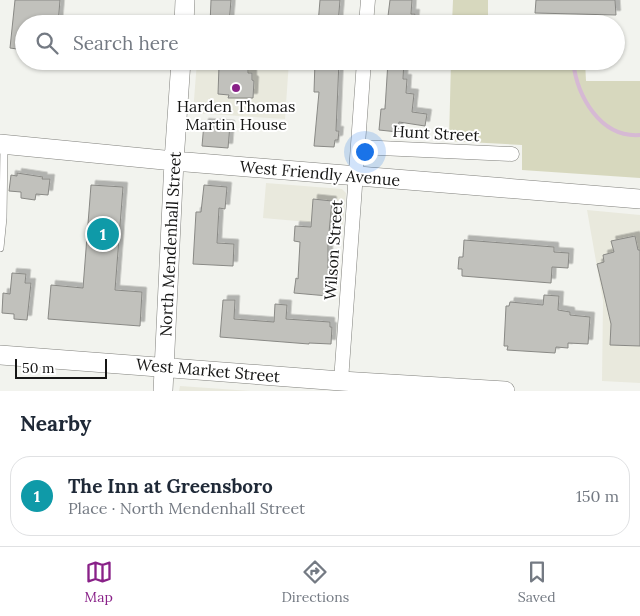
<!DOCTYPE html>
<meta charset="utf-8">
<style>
body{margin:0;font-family:Lora,serif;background:#f2f2f3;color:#1f2937}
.scale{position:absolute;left:15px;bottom:12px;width:92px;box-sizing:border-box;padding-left:5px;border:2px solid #161615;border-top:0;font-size:14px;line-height:18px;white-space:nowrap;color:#161615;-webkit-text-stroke:4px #fff;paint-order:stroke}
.you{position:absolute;left:364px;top:151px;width:18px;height:18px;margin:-12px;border:4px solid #fff;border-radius:50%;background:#1a73e8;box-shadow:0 0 0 8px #1a73e833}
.badge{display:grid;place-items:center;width:32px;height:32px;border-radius:50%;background:#892188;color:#fff;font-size:16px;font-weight:700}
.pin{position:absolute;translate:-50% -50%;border:2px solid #fff;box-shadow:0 1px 5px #0006}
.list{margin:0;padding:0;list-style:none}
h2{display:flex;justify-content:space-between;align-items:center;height:65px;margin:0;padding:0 20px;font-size:21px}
h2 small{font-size:16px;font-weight:400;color:#747a83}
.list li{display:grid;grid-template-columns:32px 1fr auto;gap:15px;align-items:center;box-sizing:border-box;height:80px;margin:0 10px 10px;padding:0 10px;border:1px solid #e0e1e3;border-radius:20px}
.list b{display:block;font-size:19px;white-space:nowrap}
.list p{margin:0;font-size:16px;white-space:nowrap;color:#747a83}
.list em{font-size:16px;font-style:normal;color:#747a83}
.icon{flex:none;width:28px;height:28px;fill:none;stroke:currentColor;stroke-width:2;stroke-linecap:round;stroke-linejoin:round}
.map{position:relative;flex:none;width:640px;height:391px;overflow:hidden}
.search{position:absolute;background:#fff;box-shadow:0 1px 4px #0004;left:15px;right:15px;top:15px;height:55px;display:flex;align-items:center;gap:12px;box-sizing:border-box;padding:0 18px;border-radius:28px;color:#747a83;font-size:19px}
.sheet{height:155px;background:#fff}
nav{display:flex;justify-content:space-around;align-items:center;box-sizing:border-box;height:70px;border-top:1px solid #e0e1e3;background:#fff;font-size:14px;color:#747a83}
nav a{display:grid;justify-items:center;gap:2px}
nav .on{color:#892188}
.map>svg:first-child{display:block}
.built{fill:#e9e9dd}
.green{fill:#d7d8be}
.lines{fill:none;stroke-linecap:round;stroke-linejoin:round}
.stream{stroke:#d6b9d4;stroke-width:4}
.building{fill:#c1c1bc;stroke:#898985;filter:url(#shadow)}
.lane-casing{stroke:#80807c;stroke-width:8}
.street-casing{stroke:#80807c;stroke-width:15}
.secondary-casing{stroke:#80807c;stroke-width:20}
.lane{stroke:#fff;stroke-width:7}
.street{stroke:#fff;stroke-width:14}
.secondary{stroke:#fff;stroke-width:19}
.poi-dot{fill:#892188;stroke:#fff;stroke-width:2}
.labels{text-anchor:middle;stroke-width:4;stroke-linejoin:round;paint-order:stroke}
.poi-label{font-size:16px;fill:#161615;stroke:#fff}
.street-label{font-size:16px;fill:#161615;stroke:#fff}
</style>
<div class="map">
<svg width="640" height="391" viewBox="0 0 640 391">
<defs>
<filter id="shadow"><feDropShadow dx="4.5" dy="-4.5" stdDeviation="0" flood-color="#0004"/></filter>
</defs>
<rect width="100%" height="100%" fill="#f2f3ee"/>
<path class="built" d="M197,61H289L285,119L193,113Z
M266,183L342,189L346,193L343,225L263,218Z
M587,210L640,215V383L602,381L603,301Z
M180,386L251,391H179Z"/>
<path class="green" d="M453,0H488V18L584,22V24H452Z
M451,61H585L586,81H640V178L522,170V145L449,141Z"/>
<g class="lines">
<path class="stream" d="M569,20L570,24
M573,61C577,96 600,138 640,135"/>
</g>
<path class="building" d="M15,0H60L58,24H24V50L10,48Z
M211,0H231L229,24H210Z
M320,0H340L338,24H318Z
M390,0H412L411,14H415L414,24H387Z
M536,0H615L616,15L535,13Z
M315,61H339L336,131H339L338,140H335L334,147L314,146L319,92H314Z
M388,61H404L403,79H407L406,93L414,94L412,112L427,114L425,126L399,122L398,132L379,130L381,109H385Z
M232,64H244V67H248V73H252V80L254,81L253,98H228L229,95L218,94L219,66H232Z
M204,123L230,125L228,148L202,146Z
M17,173L43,177L42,179H50L48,195L36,194L35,200L21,198V192L9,191L11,175L17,176Z
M91,185L123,187L115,290L142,292L140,326L48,319L51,285L83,288Z
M204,185L227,187L225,209L219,208L217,243L234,244L233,266L193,264L196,212H201Z
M313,199L332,201L328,243V296L294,293L296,278L298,279L300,242L294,241L295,226L311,227Z
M635,236L638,250H640V346L610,345L611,324L597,264L604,262L603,255L614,252L611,241Z
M464,240L554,247V252L569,253L568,268L552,267L551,283L462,276V269H458L459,257H463Z
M12,273L26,274L25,283H31L27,320L14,319V314L2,313L3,293L10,294Z
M544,295L559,296L558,310L570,312V315L590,317L588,344L568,343V348L556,347L555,353L507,350L508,346H504L506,306H509L510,302L543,305Z
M223,300H235L234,319L274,322L275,304L287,305L286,319L330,322V327H332L331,344L309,343V344L220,337Z"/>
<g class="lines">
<g class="lane-casing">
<path id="lane" d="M0,248L3,218L4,146"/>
</g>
<g class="street-casing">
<path id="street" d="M366,24L368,0
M358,147L512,154
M341,381L364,61"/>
</g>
<g class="secondary-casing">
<path id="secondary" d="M184,24L185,0
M0,144L174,161L640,199
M0,355L341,381L505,391
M163,391L174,161L181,61"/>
</g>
<use href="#lane" class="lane"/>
<use href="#street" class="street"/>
<use href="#secondary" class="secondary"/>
</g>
<circle class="poi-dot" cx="236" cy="88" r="5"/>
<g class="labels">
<g class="poi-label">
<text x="236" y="112">Harden Thomas<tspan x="236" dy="18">Martin House</tspan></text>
</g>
<g class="street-label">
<text transform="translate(436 133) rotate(3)" y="6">Hunt Street</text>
<text transform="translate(320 173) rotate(5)" y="6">West Friendly Avenue</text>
<text transform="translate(170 244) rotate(-87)" y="6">North Mendenhall Street</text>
<text transform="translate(333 250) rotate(-86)" y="6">Wilson Street</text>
<text transform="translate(208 370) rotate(5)" y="6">West Market Street</text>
</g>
</g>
</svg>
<div class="scale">50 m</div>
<div class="you"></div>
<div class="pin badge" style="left:103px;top:234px;background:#0f9aa8">1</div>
<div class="search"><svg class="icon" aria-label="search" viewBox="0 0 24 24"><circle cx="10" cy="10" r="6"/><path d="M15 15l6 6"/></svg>Search here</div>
</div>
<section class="sheet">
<h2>Nearby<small></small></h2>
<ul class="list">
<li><span class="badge" style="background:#0f9aa8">1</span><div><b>The Inn at Greensboro</b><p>Place · North Mendenhall Street</p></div><em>150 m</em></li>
</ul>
</section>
<nav>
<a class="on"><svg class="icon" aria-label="map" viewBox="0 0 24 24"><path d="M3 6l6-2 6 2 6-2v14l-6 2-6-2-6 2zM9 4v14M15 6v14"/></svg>Map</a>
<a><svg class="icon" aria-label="directions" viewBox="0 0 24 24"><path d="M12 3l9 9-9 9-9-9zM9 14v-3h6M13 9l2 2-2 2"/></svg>Directions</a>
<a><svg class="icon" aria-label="saved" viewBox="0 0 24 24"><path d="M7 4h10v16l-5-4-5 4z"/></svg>Saved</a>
</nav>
